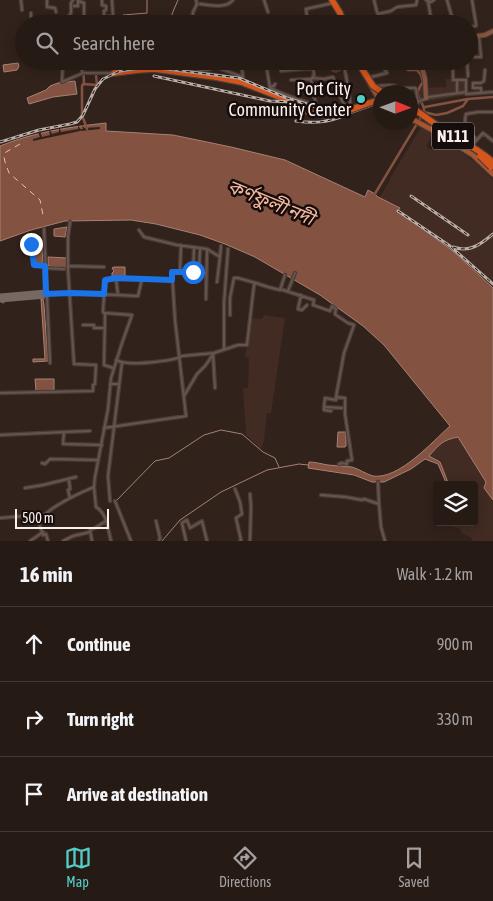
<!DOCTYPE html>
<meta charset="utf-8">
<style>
body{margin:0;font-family:"Asap Condensed","Noto Sans Bengali",sans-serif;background:#322722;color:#f1f3f6}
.controls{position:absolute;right:15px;bottom:15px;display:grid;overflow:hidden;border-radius:5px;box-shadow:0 2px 12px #0003}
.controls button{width:45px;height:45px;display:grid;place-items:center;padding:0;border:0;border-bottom:1px solid #423834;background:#261a15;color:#f1f3f6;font:25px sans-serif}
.compass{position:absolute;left:373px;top:85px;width:45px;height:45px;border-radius:50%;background:#261a15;box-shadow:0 2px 12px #0003;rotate:91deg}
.scale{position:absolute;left:15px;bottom:12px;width:94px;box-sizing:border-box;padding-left:5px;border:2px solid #fcf0ec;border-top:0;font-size:14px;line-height:18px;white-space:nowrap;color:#fcf0ec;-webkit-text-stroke:4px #150d0b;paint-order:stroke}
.stop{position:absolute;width:15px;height:15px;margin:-11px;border:4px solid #1a73e8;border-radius:50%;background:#fff}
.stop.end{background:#1a73e8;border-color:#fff;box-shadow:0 1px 5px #0008}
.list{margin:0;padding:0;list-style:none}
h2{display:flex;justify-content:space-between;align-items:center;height:65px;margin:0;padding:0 20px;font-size:21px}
h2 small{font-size:16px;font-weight:400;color:#a4a1a0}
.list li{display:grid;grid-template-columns:32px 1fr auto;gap:15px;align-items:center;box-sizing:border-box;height:75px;padding:0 20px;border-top:1px solid #423834}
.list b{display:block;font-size:19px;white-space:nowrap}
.list em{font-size:16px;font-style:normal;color:#a4a1a0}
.icon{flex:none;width:28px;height:28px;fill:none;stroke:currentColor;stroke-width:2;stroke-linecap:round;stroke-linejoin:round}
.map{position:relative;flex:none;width:493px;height:541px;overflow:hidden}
.search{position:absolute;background:#261a15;box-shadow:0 2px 12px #0003;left:15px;right:15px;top:15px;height:55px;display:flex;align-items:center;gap:12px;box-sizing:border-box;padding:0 18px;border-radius:28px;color:#a4a1a0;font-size:19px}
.sheet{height:290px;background:#261a15}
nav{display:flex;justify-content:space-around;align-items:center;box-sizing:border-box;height:70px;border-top:1px solid #423834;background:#261a15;font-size:14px;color:#a4a1a0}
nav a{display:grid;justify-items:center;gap:2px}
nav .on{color:#54cdc8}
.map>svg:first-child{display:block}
.built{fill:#412b22}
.green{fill:#5d3729}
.water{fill:#835240;stroke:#a78174}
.pier{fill:#32221c}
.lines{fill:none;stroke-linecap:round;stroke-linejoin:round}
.stream{stroke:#a78174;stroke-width:1}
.canal{stroke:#835240;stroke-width:2.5}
.ferry{stroke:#f6b79f;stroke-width:1;stroke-dasharray:6 5;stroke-linecap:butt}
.taxiway{stroke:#766862;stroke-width:3}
.runway{stroke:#766862;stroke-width:9}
.street-casing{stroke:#4b3d39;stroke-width:4.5}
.secondary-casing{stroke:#4b3d39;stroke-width:6}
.primary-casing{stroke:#4b3d39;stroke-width:7}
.highway-casing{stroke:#4b3d39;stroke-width:8}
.street{stroke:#67544d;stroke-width:2}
.secondary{stroke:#88543e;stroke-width:4}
.primary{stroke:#a9552e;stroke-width:4.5}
.highway{stroke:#d5551a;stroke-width:5.5}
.rail-casing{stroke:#bbaea9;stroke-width:3}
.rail{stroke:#150d0b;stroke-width:1;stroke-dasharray:4;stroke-linecap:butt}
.highway-bridge-casing{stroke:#4b3d39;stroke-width:8;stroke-linecap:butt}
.highway-bridge{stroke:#d5551a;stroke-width:5.5}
.route{stroke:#1a73e8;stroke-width:6}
.poi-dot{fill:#54cdc8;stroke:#150d0b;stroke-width:2}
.labels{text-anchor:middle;stroke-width:5;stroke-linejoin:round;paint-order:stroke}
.shield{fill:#150d0b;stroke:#b7aca8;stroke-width:1}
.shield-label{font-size:16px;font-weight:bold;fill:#fcf0ec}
.poi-label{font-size:18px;fill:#fcf0ec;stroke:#150d0b;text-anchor:end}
.water-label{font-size:19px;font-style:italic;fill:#f6b79f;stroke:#150d0b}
</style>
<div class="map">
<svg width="493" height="541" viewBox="0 0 493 541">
<rect width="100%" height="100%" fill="#32221c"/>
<path class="built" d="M446,79H467V95L423,102L420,99L418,94L420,88L446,87Z
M421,127L433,133L426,146L431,150L436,143L441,146L450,144L476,163L493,180V288L454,252L408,218L397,212L400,208L379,198L390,180V178Z
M264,315L285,318L271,413H267L264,441L261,449L246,435L243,388H248L249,358L245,357L251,318L262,319Z
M458,437L482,475L486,482L485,488L493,500V541H472V538L462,533L459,528L453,527L454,522H474V485H449L440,462L429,456L441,442L449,438Z"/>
<path class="green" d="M338,62L341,71L336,73L332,72L328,63Z"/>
<path class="water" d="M18,63L19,66L17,70L4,72L3,65Z
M75,81L77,94L53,97L29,104L27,98L46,90L50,86L58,83Z
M106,123V131L173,135L231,147L285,160L365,197L368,190L375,194L378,197L400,208L397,212L408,218L454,252L493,288V500L484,488L486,482L458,437C442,440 439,445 429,456L440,462L449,485H447L438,464L425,459L411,469L384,482H372L354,475L308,468L309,462C315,462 322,464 328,465C336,466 344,466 352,467C359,469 366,474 373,476C399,480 433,441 450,426L384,345L363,326L320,295L255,257L225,244L200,235L156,224L131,220L65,221L31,230L0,241V146C34,132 70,127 106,123Z
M67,227L65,237L54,236V229Z
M34,246H42L43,264H35Z
M48,257L67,258V268L48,266Z
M114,267H125V278L112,277V273L114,271L112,268Z
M41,299H43L44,305L48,361L33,362V359H45Z
M35,379H54V390L36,391Z
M338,432H346V446L345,447H337Z"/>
<path class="pier" d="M82,124L84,128L100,127V129L81,131L80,130V131L33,141V139L40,137L38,132L40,131L42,137L50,135L49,130H50L52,134L59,132V129H60L61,132L78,129V125L80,129H83Z"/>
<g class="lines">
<path class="stream" d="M123,24V15L147,13V0
M173,24L172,14L178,0
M116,501L155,461L169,458L204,435L221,430L242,434L263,452L275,458L279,467
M162,541L180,520L221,492L267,470L299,464L308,465"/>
<path class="canal" d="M83,61L84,84
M415,61L411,64L416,70
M425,107L468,99
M424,112L436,115L447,113L463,106L468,99L493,97
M87,129L82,115V86L83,84L97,85L96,75
M373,197L424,112C425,103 416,99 418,91C419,88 421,85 423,82L421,75L417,70H408L401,63L398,61"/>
<path class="ferry" d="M20,144L6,152L4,157L5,162L9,173L40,200L43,215"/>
<path class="taxiway" d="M2,298L3,302"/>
<path class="runway" d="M0,298L46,294"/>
<g class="street-casing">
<path id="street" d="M21,0L22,10
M47,0V7L55,8L56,12
M78,0V1L84,3V24
M102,0V5L106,6V10L104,11V24
M264,0L268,12
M374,0L377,12L383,24
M426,0L431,2L434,0
M447,0L454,24
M428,1L432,24
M200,4C211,5 226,9 233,0
M74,6H78V1
M31,13V24
M378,14L391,11L397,7L416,5L417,0
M104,17L113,16L112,1
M67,24L68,17L71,13V3L73,0
M190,24L192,22L193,12L197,4L196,0
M308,24L306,9L333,3
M469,27L476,26V24L472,0
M469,57H481L479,36
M63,61L62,82L83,73H112
M267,61V70L270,88C290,98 313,103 333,112
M312,61L314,75L311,80L316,105
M343,61L347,81L351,108
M453,61V78
M467,61L468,76
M281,71L304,69H313
M195,72L211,69L210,65L243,77L241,61
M82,73V61
M371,77L387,73L383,67L381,61
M312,78L324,79L333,77L336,87L346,109
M291,80L311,79
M453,80H466V94L493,92
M457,80V93
M378,86L390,85L396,86V88H415L416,89L418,103
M270,87L274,86L275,84
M481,93V88H473V83H481L484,81L485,70
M410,103H416L429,97L466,92
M475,142L483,133L493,141
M472,146L475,142L476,139C468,131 463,126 466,114L478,112H493
M44,229L50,363
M139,230L144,237L177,245L207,249L220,257L221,246
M33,237H31L32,254L34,265L45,266
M68,266L104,267
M45,268L64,269
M180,272L181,245
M193,272L194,247
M199,273L200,249
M116,279L118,295
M217,282L220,257
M256,283L268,287L280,290L285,275
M280,289L314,300L313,305L330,311L332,306L336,309L335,314L336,315L348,323L354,325L344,353L336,397L345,398V414L352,460L347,461V464L341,463V464H339
M288,291L295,273
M71,293L138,296L142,279
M46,294L69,293
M301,295L298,309L302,310L307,305
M206,299L207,249
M105,314V313L132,315L122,343L111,378L108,409L95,477L94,487L96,507C107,513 108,530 111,541
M83,325H94V328H105
M224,349V303L228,249
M213,354L215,388
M116,360C120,362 124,363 128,363C139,364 175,361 182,356L214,353L238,345H247L254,285L256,283L238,278H234L230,298V315
M113,368L104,365L105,314L103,312L105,280L116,279L172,280
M110,384H119
M0,393L93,391V385L95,384L96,365L74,364L68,269V237L70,222
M184,396L197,374L205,366L214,353
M336,397V400L325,398L324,407L342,408
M324,407V410L331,411
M104,428L186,416L175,320L172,272L206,273
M64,432L90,431
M0,435L64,432L63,444L102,445
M42,463L45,464L50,459L98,460
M69,480L70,489L68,490L70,498
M378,482L379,504
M25,488L43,485L76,477
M235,489L240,502L242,514L236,518L241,540L240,541
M250,494L251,506L250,541
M321,495L346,497L362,500L364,499L379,504L381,527L385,541
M110,501L108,476L122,362
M115,501L131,541
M0,518L36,515L43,535L46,534L48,541
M38,518C46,515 50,509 58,505C69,498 82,492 94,487
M156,521L160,538L159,541
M30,541L43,532
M63,541L73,536L90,532
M92,541L90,530L95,528L106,521
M186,541L182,523L187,520L190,528L202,521L207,541"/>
</g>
<g class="secondary-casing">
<path id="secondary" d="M469,37L485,35L493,31
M422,61V67L425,79L426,98"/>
</g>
<g class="primary-casing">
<path id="primary" d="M371,85L380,101
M410,118L438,133L473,155L493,174"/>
</g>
<g class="highway-casing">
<path id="highway" d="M332,0L340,13L344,24
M114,73L138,70L154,69L215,77L241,82L295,103L304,108"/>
</g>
<use href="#street" class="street"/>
<use href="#secondary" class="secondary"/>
<use href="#primary" class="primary"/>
<use href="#highway" class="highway"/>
<g class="rail-casing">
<path id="rail" d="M154,76L270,101L291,102
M410,109L462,138L493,165
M296,121C316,124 326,122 344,116
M0,142L39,130L70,124L77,122L83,115L95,89L103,79L120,71L145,67L167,69L239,78L287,98L310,105L334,114L349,113L380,102
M411,196L468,235
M398,211L450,246L493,284
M453,247C470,253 481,244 493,234"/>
</g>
<use href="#rail" class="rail"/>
<g class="highway-bridge-casing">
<path id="highway-bridge" d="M357,61L373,86L382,92
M410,107C421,113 430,121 440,127C458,139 477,148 493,162
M299,108C333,125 349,107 380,100
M480,156L491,167"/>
</g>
<use href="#highway-bridge" class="highway-bridge"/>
</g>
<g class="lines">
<path class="route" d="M31,244L34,265L45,266L46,294L70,293L104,294L105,280L116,278L172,280V272H193"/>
</g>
<circle class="poi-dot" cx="361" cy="99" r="5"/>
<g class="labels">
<rect class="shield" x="432" y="122.5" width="42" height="27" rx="4"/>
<g class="shield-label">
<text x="453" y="142">N111</text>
</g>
<g class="poi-label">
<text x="351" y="95">Port City<tspan x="351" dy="21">Community Center</tspan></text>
</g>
<g class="water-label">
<text transform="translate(271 202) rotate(22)" y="7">কর্ণফুলী নদী</text>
</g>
</g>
</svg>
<div class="controls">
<button><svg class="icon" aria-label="layers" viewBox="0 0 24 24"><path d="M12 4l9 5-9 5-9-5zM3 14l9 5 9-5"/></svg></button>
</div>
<svg class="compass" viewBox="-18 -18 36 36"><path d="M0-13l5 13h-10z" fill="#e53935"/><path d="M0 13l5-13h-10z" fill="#a4a1a0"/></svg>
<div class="scale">500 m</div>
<div class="stop" style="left:193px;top:272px"></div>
<div class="stop end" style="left:31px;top:244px"></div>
<div class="search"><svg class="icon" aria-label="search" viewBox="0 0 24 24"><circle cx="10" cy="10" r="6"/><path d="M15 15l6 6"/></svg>Search here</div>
</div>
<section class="sheet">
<h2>16 min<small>Walk · 1.2 km</small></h2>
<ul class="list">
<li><svg class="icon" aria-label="ahead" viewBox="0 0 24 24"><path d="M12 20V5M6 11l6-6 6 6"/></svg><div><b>Continue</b></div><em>900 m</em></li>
<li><svg class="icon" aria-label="right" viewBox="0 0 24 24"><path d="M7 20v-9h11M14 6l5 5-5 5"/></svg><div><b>Turn right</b></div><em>330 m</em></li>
<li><svg class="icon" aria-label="arrive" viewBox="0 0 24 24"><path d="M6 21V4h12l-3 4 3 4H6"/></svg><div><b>Arrive at destination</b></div></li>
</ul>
</section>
<nav>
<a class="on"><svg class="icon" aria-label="map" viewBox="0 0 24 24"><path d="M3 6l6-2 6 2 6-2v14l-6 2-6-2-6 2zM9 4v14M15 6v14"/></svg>Map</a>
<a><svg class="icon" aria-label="directions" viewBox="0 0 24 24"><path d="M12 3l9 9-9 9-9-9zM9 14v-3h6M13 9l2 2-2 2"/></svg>Directions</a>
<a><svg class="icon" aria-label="saved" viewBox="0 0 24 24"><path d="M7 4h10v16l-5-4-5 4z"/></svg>Saved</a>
</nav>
